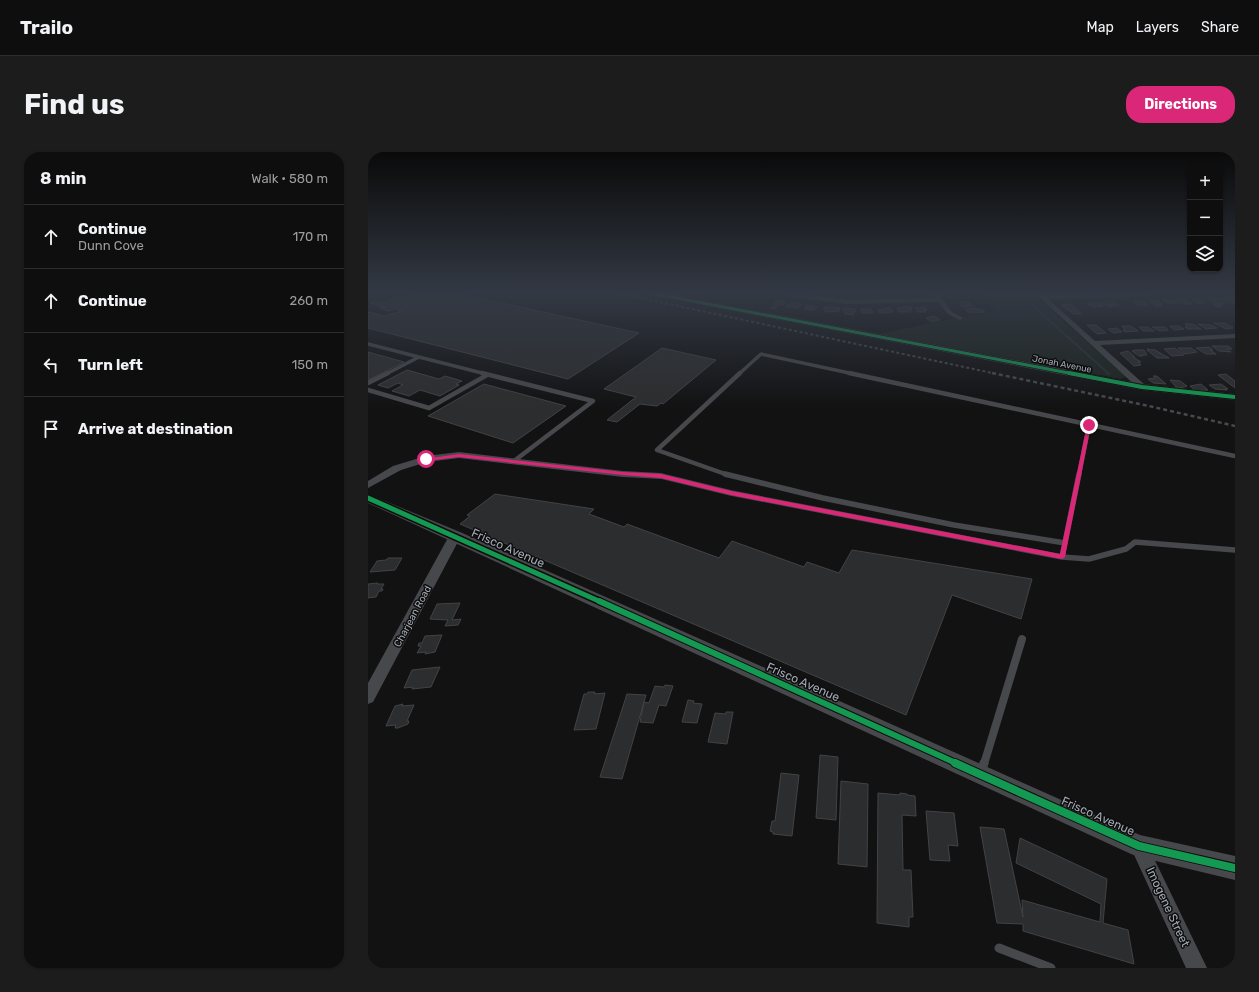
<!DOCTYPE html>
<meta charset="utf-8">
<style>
body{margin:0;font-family:Rubik,sans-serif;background:#1c1c1c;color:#f1f3f6}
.controls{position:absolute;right:12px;top:12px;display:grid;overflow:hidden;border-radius:8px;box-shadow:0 1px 3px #0004}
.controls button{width:36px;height:36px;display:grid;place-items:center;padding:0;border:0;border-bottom:1px solid #2e2e2e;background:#0e0e0e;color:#f1f3f6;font:20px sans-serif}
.stop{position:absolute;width:12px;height:12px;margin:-9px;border:3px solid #db2777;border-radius:50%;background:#fff}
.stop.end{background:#db2777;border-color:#fff;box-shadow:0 1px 4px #0008}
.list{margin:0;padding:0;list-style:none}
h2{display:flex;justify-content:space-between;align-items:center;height:52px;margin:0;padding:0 16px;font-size:17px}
h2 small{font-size:13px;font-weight:400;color:#9b9c9e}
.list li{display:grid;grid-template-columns:26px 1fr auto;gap:12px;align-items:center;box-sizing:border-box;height:64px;padding:0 16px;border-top:1px solid #2e2e2e}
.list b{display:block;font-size:15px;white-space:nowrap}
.list p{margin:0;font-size:13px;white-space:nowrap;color:#9b9c9e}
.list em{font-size:13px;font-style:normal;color:#9b9c9e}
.icon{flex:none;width:22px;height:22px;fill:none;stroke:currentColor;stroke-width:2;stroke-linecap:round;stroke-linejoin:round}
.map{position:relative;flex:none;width:867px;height:816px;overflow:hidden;border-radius:16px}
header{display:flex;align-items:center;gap:24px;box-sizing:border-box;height:56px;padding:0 20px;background:#0e0e0e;border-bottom:1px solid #2e2e2e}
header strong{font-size:19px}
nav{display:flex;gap:22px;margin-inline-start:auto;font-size:14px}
.intro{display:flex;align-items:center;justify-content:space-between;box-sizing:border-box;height:96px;padding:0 24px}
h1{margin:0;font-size:28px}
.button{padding:10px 18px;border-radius:16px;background:#db2777;color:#fff;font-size:14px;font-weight:700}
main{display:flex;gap:24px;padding:0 24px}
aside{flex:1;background:#0e0e0e;border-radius:16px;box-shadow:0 1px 3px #0004}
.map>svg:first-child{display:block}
.green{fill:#1c231d}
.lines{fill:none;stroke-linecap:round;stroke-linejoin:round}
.stream-far1{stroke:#283035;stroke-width:2}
.stream{stroke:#283035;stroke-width:2.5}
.building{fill:#2c2d2e;stroke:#424346}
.service-far4{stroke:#47484b;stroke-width:3.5}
.service-far3{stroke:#47484b;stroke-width:4.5}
.service-far2{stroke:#47484b;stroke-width:5.5}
.service-far1{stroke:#47484b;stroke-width:8}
.service{stroke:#47484b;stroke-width:9}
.minor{fill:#47484b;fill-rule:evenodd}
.tertiary{fill:#47484b;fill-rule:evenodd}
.rail-far1{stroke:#47494b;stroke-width:2;stroke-dasharray:3 2.5;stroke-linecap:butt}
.rail{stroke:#47494b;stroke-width:2.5;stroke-dasharray:4 3;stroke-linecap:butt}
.cycleway-far4-casing{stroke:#0d0d0e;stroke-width:4.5}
.cycleway-far3-casing{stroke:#0d0d0e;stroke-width:6}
.cycleway-far2-casing{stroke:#0d0d0e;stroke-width:8}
.cycleway-far1-casing{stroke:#0d0d0e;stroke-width:8}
.cycleway-casing{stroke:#0d0d0e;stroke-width:10}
.cycleway-far4{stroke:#139951;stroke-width:3}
.cycleway-far3{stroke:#139951;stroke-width:4}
.cycleway-far2{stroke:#139951;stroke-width:5}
.cycleway-far1{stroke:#139951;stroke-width:6}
.cycleway{stroke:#139951;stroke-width:8}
.route{fill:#db2777}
.labels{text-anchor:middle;stroke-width:3;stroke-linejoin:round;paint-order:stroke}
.far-street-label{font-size:9px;fill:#a3a9b4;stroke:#0d0d0e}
.street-label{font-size:10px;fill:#a3a9b4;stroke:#0d0d0e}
.near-street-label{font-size:12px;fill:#a3a9b4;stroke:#0d0d0e}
</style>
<header>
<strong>Trailo</strong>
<nav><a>Map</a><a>Layers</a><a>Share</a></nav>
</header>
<div class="intro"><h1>Find us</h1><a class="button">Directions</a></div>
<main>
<aside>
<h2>8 min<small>Walk · 580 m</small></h2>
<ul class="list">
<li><svg class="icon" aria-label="ahead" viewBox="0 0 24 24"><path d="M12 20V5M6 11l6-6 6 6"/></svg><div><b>Continue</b><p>Dunn Cove</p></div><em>170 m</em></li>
<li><svg class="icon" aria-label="ahead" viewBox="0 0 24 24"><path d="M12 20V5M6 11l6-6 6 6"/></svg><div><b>Continue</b></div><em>260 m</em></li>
<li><svg class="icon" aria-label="left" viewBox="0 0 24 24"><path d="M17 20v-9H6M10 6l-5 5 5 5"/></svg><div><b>Turn left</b></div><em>150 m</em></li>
<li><svg class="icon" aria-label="arrive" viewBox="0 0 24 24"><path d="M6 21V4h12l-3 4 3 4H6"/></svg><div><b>Arrive at destination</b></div></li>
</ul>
</aside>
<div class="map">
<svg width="867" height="816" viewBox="0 0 867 816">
<rect width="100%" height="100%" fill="#121213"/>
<path class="green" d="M615,142H665L758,225L753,227L512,182L567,170L627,159Z"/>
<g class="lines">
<path class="stream-far1" d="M652,142L741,222"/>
<path class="stream" d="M740,221L741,222"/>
</g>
<path class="building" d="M50,142H93L271,181L200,227L0,176V160L16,164L34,159L26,157L21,159L12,156L17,155L2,151L8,149L15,151L31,144L39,146Z
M862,145L867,148V151H862L852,147Z
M814,146L817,147L824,152H817L808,148Z
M831,146L837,150L830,152L823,147Z
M838,146H848L857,152H850L854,154L849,155L845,152H848L843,149H845Z
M793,147L804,148L809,151H799Z
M409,148L417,149L416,150L417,151L414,153L411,152L407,157L403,156L407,152H405Z
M781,148H789L794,152H792L794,153L787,154L781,149L782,148Z
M744,149L751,153L741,155L735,151Z
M765,149H776L780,153H770Z
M592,150H601L604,154L594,155Z
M724,150L733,151L735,154L726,155L720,152Z
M423,151H429L433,153L429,156L418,154Z
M703,152L706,156L714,162H706L693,153Z
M439,153L445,154L449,155L446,158L436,157Z
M456,155H463L472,156L471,159L457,160L458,157H455Z
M534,155H543L544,158H541L542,160H531L529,156Z
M556,155L559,158H556L558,160H550L547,156Z
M475,156L487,157V160H485V163L477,162Z
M520,156H523L525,160L512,161L510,158Z
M605,156L615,158L617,160L601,161L597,157Z
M493,157H503L505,161H494Z
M565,164L570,166L572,168L563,170L558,166Z
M846,171H857L865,176L858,177Z
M817,172H825L833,177H819L817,175L820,174Z
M830,172L843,173L849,176L838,177Z
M719,173H728L738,181L729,182Z
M754,174H763L770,179L757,180L755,178H757Z
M802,174H811L816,177L806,178Z
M771,175H780L786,179H775Z
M784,175H797L800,178L792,179Z
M749,176L754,180L745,181L740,177Z
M844,194H860L864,197H859L863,200L851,199Z
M841,195L845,198H842L848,202H838L828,196Z
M294,196L348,208L295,252L293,251L289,254L272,252L249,270L239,268L268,245L236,237Z
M807,196L816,203L804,204L796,197Z
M810,196H823L829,200L817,202Z
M779,197L787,198L801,206H789L779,198H781Z
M767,198H776L779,203H774L775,204H771L764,199Z
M760,199L767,205H765L773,210H770L773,213L766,214L752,201Z
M0,200L36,210L0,228Z
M39,218L71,227L77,224L94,229L88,232L91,233L72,244L52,238L41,244L24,239L35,233L30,231L20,236L10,233Z
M858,222L867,229V236L850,223Z
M785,224H789L798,232L785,231L780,227L788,226Z
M802,228L812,229L819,234L812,236L808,235Z
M116,232L198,254L145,291L60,264Z
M833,232L840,238L828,239L822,234Z
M853,232L860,237H857L859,238L847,237L841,233Z
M127,342L226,357L221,362L256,375L259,372L351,406L364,389L436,415L439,410L471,421L484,398L664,427L653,467L584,443L538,563L92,372L102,364L99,363Z
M20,406H34L27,418L2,420L9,409L18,408Z
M10,431L9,432H16L13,437H15L14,439H11L8,445L0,446V432Z
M92,451L84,468L93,467L90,473L77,474L80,468L62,467L69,452Z
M74,483L67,500L57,502L58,500L49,501L53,494H50L51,491H54L57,484Z
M72,515L63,535L44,537L45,535L36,536L44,518Z
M297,533L305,534L298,554L291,553L285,571L272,570L276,550L281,551L287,534L296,535Z
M220,540H227L226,542L237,541L228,577L206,578L216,542H219Z
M259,542L278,543L254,627L232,625Z
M320,548L326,549L325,551L334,552L329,571L314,570Z
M35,552L34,554L46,553L39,569H41L40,572L30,576H27L28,573L18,574L27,554Z
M358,560H365L359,592L340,590L347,561L358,562Z
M452,603L470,605L468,668L448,666Z
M413,621L431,623L424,684L405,682V680L402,679L404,669H407Z
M473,629L500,632L499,715L470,712Z
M510,641L532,643V641L539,642V643L547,644L548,664L534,663L535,718H543L545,765H541V775L509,771Z
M558,659L586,661L590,694L580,693L582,709L562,708Z
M612,675L636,677L655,765L654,748L732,770L733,752L648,711L652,686L739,727L735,771L760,778L766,812L655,779V772L629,771Z"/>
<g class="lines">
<path class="service-far4" d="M0,192L51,205L18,222
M51,205L118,222
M371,222L393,202L486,222"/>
<path class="service-far3" d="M114,221L225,249L146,309
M481,221L867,304
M0,231L20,221
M0,238L61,256L119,223
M360,323L289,298L372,221
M711,323L721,273"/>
<path class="service-far2" d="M357,322L455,346L586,373L697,391
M293,324L363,341L694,405L721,407L758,397L767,390L867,398
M694,405L711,322"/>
<path class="service-far1" d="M616,612L654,487"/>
<path class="service" d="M613,620L616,611
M631,796L683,816"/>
<path class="minor" d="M416,142H433L479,148L567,146L564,142H570L584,160L595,166L592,168L580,162L570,150L479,152L419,144Z
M668,142H779L776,144L680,147L727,189L867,182V186L732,193L777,233L778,235L774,237H771Z
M91,300L255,319L293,321L298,324L293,327L255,325L91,306L59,310L33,318L0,336V329L25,314L58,304Z
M87,380L91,381L93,384L5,550L0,552V531L81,384L83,381Z
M771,685L777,688L839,816H818L762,694L765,688Z"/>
<path class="tertiary" d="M284,142H300L774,232L867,242V248L774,238L288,144Z
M0,342L92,380L772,683L867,704V728L771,705L763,702L0,351Z"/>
<path class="rail-far1" d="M254,142L629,222"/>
<path class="rail" d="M624,221L781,254L867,274"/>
<g class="cycleway-far4-casing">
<path id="cycleway-far4" d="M288,142L706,222"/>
</g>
<g class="cycleway-far3-casing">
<path id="cycleway-far3" d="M701,221L774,235L867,245"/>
</g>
<g class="cycleway-far2-casing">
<path id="cycleway-far2" d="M0,346L233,450"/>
</g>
<g class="cycleway-far1-casing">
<path id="cycleway-far1" d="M231,449L590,612"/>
</g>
<g class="cycleway-casing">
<path id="cycleway" d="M587,611L771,694L867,716"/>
</g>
<use href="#cycleway-far4" class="cycleway-far4"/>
<use href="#cycleway-far3" class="cycleway-far3"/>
<use href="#cycleway-far2" class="cycleway-far2"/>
<use href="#cycleway-far1" class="cycleway-far1"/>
<use href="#cycleway" class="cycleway"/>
</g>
<linearGradient id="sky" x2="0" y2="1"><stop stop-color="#0a0a0a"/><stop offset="0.55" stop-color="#333944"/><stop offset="1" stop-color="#333944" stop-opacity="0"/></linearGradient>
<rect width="867" height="256" fill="url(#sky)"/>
<path class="route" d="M721,271L723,273L697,405L694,407L363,343L293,326L255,323L91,305L58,309L56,307L91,302L255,320L293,322L363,339L692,402L719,273Z"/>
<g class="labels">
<g class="far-street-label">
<text transform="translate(694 212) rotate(11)" y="3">Jonah Avenue</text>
</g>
<g class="street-label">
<text transform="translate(44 464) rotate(-62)" y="4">Charjean Road</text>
</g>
<g class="near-street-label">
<text transform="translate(140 396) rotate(24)" y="4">Frisco Avenue</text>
<text transform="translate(435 530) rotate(24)" y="4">Frisco Avenue</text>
<text transform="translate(730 664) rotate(24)" y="4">Frisco Avenue</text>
<text transform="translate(800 755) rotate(65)" y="4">Imogene Street</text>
</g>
</g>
</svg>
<div class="controls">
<button>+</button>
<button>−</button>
<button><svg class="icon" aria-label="layers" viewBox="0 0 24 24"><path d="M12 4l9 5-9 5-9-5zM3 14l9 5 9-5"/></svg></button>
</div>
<div class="stop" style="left:58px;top:307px"></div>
<div class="stop end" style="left:721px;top:273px"></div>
</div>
</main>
